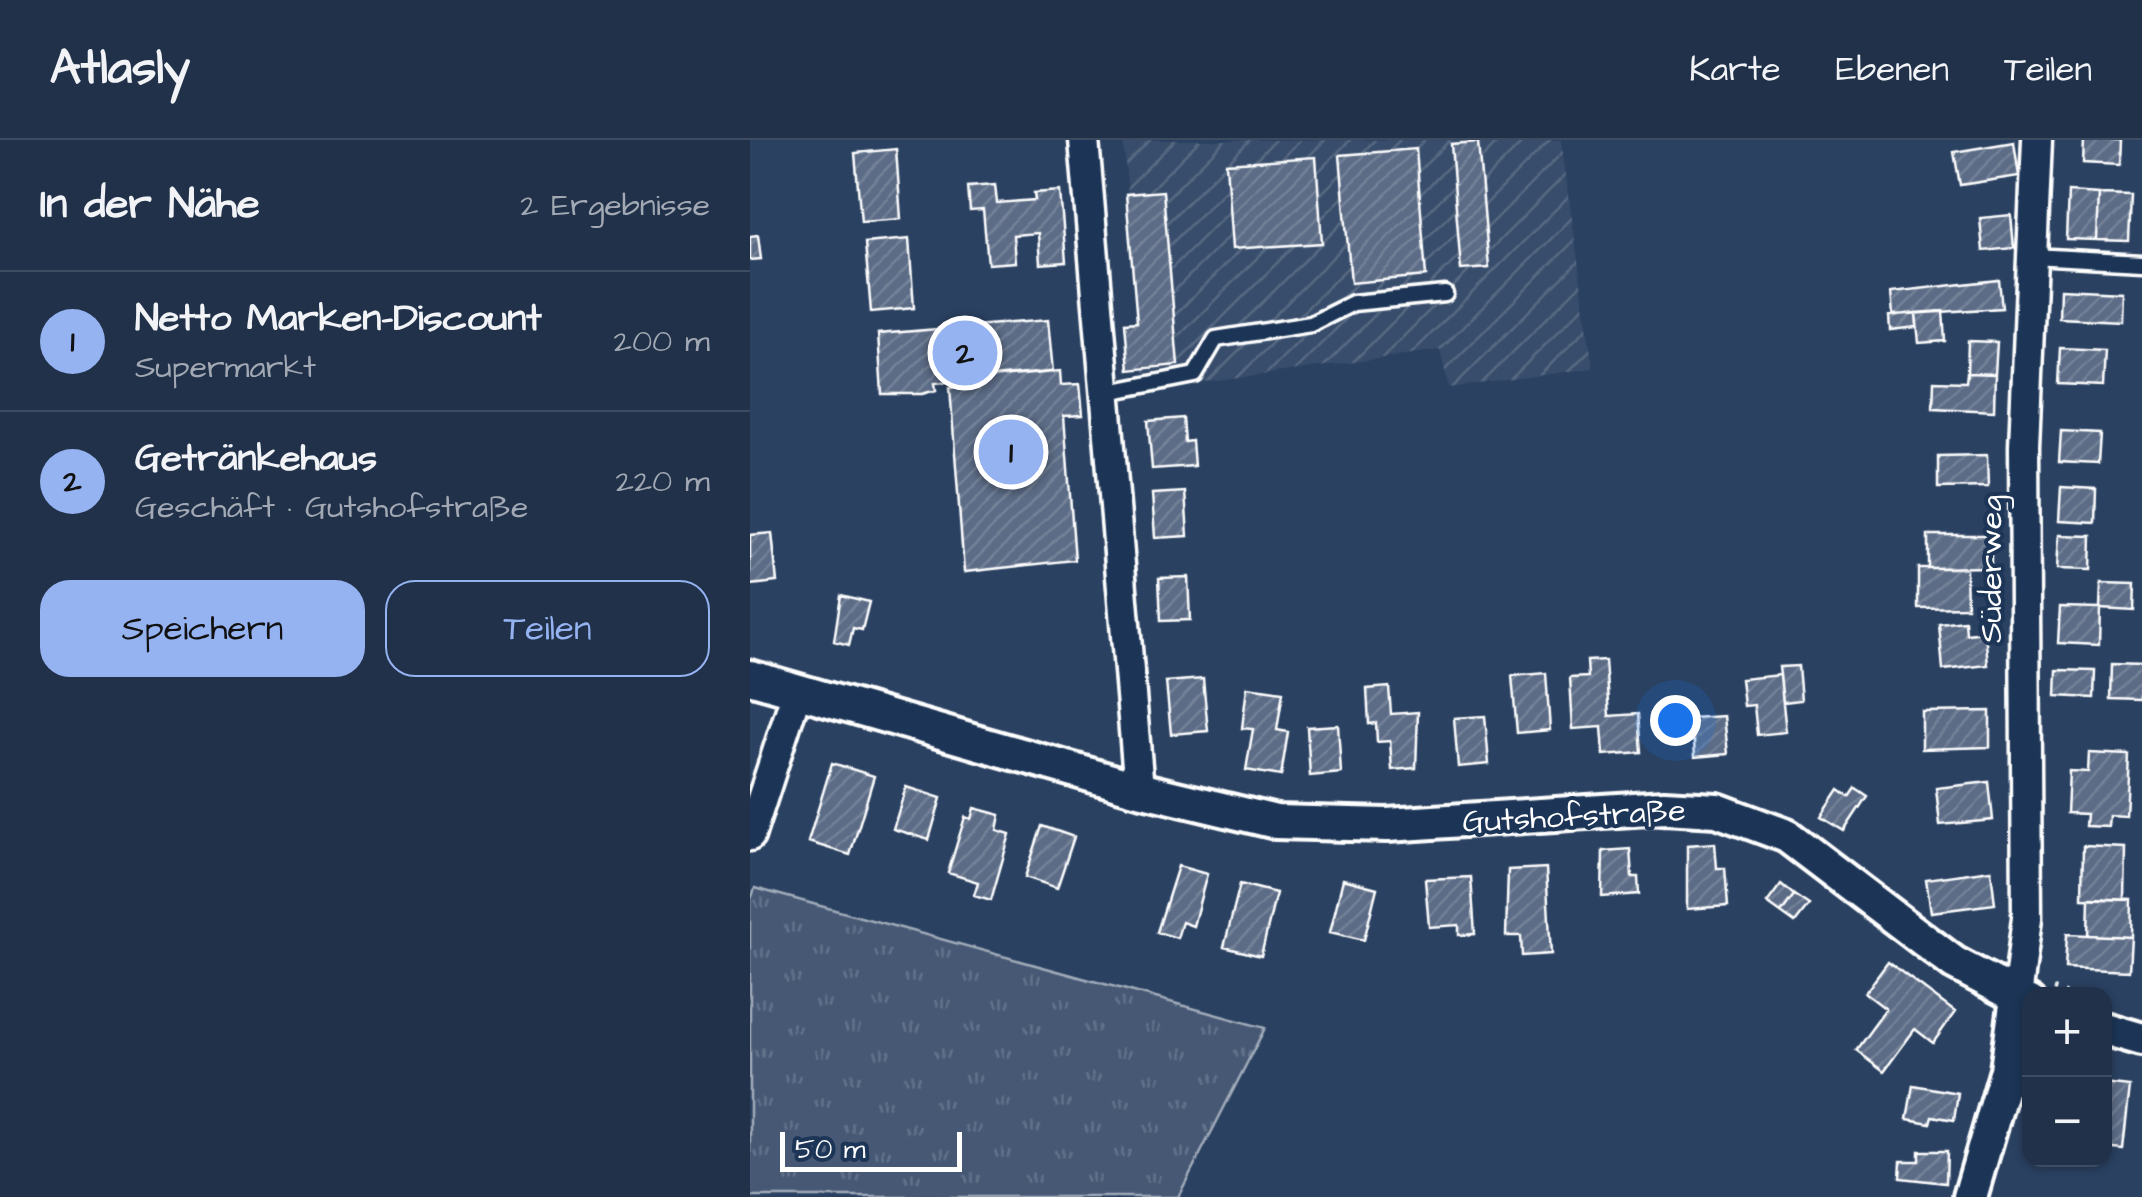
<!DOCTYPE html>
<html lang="de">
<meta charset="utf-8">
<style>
body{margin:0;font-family:"Architects Daughter",sans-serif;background:#2d3d53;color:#f1f3f6}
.controls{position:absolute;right:30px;bottom:30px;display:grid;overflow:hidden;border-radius:20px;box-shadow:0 2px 8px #0004}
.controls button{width:90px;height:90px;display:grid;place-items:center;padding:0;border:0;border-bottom:2px solid #3d4c61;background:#203149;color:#f1f3f6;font:50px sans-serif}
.scale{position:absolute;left:30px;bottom:25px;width:182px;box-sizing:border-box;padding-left:10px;border:5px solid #fff;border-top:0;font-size:28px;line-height:35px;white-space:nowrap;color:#fff;-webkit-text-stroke:8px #1d3557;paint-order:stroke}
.you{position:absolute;left:925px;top:580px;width:35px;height:35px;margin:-25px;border:8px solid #fff;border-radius:50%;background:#1a73e8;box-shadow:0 0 0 15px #1a73e833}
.badge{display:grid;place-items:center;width:65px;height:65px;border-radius:50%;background:#95b2f1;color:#111;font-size:32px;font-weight:700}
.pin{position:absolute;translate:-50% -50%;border:5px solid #fff;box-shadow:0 2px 10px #0006}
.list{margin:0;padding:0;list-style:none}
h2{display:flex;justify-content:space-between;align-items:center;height:130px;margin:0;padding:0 40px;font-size:42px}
h2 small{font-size:32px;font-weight:400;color:#a2a9b4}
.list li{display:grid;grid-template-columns:65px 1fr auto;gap:30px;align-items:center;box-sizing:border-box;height:140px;padding:0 40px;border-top:2px solid #3d4c61}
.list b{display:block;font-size:38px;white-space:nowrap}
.list p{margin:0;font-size:32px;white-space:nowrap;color:#a2a9b4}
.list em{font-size:32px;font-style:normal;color:#a2a9b4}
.actions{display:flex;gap:20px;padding:30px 40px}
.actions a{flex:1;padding:22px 0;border:2px solid #95b2f1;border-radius:30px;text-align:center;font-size:35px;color:#95b2f1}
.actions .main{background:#95b2f1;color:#111}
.map{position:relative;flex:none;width:1392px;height:1057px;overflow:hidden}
header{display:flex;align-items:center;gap:60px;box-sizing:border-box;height:140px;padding:0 50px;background:#203149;border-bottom:2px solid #3d4c61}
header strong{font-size:48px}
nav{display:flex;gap:55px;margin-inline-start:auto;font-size:35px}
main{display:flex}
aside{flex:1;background:#203149}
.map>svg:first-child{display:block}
.industrial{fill:url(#industrial-furrows)}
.grass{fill:url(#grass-tufts);stroke:#a2acba;stroke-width:2.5}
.building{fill:url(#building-hatch);stroke:#fff;stroke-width:2.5}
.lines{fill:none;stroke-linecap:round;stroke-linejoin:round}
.service-casing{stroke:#fff;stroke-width:21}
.minor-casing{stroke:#fff;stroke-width:35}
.tertiary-casing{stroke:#fff;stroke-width:40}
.path{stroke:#fff;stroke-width:4;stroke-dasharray:2.5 8;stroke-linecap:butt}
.service{stroke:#1d3557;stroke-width:14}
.minor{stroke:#1d3557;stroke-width:28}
.tertiary{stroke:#1d3557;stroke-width:32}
.labels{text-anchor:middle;stroke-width:8;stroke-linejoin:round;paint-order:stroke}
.street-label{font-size:32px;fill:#fff;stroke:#1d3557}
</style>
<header>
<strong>Atlasly</strong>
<nav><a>Karte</a><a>Ebenen</a><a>Teilen</a></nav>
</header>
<main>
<aside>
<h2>In der Nähe<small>2 Ergebnisse</small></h2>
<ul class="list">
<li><span class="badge">1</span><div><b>Netto Marken-Discount</b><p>Supermarkt</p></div><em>200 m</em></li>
<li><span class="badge">2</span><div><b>Getränkehaus</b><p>Geschäft · Gutshofstraße</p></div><em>220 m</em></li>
</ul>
<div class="actions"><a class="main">Speichern</a><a>Teilen</a></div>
</aside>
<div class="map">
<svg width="1392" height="1057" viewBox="0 0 1392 1057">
<defs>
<pattern id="industrial-furrows" width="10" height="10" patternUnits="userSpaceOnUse" patternTransform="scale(2.5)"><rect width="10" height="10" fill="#394e6c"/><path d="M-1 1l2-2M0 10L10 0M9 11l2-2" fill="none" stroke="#576982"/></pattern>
<pattern id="grass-tufts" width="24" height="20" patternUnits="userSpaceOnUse" patternTransform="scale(2.5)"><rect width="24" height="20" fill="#465975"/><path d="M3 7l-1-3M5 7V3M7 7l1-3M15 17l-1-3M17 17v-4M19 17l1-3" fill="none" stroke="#62728a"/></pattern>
<pattern id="building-hatch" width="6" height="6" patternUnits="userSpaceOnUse" patternTransform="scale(2.5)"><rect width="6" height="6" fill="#5b6c86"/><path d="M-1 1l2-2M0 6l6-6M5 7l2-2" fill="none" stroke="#748298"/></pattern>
</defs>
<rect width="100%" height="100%" fill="#2a4161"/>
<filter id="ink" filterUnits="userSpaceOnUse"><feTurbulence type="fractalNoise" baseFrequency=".01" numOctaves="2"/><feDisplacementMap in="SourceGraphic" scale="20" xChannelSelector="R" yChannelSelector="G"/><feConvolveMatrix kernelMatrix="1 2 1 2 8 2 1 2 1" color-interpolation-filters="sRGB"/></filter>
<g filter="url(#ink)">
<path class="industrial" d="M373,0H811L843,228L699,248L690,210L396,251Z"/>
<path class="grass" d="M5,748L515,888L428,1057H0V762Z"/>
<path class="building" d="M1334,0H1370L1369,25L1333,23Z
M728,2L739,128L711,130L701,4Z
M1264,2L1269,36L1210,45L1204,12Z
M146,9L151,79L111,82L105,13Z
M666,9L676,136L601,143L590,15Z
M566,17L572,103L482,109L476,23Z
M245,45L247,63L285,60L284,53L310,51L316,122L290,124L288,93L263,95L265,122L238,124L233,70L220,71L218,47Z
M413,51L428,225L379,230L375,183L387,182L376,54Z
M1318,52L1349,54L1347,100L1316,99Z
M1349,54L1381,55L1379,101L1347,100Z
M1261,75L1264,108L1233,111L1230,78Z
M8,95L11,119L0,120V96Z
M159,99L164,168L121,172L115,103Z
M1249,140L1252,168L1143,175L1141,152Z
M1310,149L1372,152L1371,181L1309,178Z
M1193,171L1195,201L1169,203L1166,173Z
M1166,173L1167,187L1140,190L1139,176Z
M298,180L303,232L185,243L186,250L172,254H132L128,194Z
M1218,201L1247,202L1245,234L1217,233Z
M1310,208L1355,210L1353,246L1308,244Z
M310,231L311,245L330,244L333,275L314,276L325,420L214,432L200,247L218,244V239Z
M1217,233L1245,234L1244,271L1183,268L1184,241L1216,242Z
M433,278L435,302L442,301L444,326L402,329L398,281Z
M1311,291L1350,293L1348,324L1309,322Z
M1237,315L1238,347L1188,348V316Z
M1311,347L1346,349L1345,383L1309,381Z
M435,352L438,396L405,398L402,354Z
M22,393L27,442L0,445V395Z
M1178,395H1241V427L1178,428Z
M1309,395L1342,396L1341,430L1307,429Z
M1168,428H1216L1217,467L1168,468Z
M438,437L440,480L411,481L409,438Z
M1351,443L1385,444L1384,470L1350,468Z
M91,455L119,462L112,490L103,488L99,505L84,501Z
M1310,467L1350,468L1349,505L1308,503Z
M1215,481L1216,494L1235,492L1238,525L1193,530L1189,484Z
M855,520L859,576L888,574L891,612L854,615L852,587L823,589L820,538L838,537L837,521Z
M1362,524L1392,525V560L1361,559Z
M1048,526L1051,560L1033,562L1029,527Z
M1307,530L1345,531L1344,558L1306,556Z
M796,533L800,590L767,593L762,536Z
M1030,535L1036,592L1007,595L1004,565L994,566L991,539Z
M453,539L458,591L421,594L416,542Z
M497,547L533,552L527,590L538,592L531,636L496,630L503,589L492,588Z
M639,547L641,574L668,572L666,628L642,630L640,601L627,602L626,583L619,584L617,549Z
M1240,571V607L1172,609V572Z
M735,576L739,624L708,627L704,578Z
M974,576L978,614L945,617L944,601L927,603L925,579Z
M588,585L591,633L560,636L557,587Z
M1339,613L1379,615L1376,676L1359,675L1358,687L1335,686L1336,674L1317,673L1319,631L1338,632Z
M82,623L124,636L100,715L58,702Z
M1239,642L1243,680L1190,685L1186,648Z
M156,647L191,658L179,700L143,689Z
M1105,648L1117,656L1094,691L1071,677L1089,650L1099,657Z
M224,668L250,675L247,690L260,694L241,760L224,755L228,742L198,733L215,677L221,679Z
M292,686L324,697L307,748L275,737Z
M965,703L967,728H975L978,766L937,769V705Z
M1333,706L1376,708L1375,760L1332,758Z
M880,709L882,737H888L889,754L852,757L853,711Z
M428,726L457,734L443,786L432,782L427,798L407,792Z
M796,728L801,814L772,816L771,796H756L758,730Z
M1241,730L1245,764L1181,772L1176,739Z
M721,737L725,794L709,795V785L679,787L675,739Z
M593,739L627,748L614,800L580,792Z
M490,744L526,753L511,816L474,807Z
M1031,744L1044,755L1031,773L1017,763Z
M1044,755L1059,765L1045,783L1031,773Z
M1339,758L1382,760L1381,797L1338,795Z
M1317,794L1381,797L1379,831L1315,828Z
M1138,822L1205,872L1183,903L1165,889L1134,931L1106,910L1136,869L1115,853Z
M1354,944L1380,947L1373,1010L1354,1008Z
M1163,945L1208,953L1204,980L1182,976L1180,983L1157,979Z
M1169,1011H1197L1196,1043L1150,1038L1151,1021H1169Z"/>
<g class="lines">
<g class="service-casing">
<path id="service" d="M1282,116L1392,122
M354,253L445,235L466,199L561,184L603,163L695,154"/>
</g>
<g class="minor-casing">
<path id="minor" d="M334,0L389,649
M0,696L47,551
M1267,858L1277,778L1274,306L1287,0"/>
</g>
<g class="tertiary-casing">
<path id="tertiary" d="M0,537L389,649L526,682L637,685L914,667L967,670L1037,696L1204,823L1280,863
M1354,889L1392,900
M1220,1057L1257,930L1267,858"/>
</g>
<path class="path" d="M1304,849L1319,854"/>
<use href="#service" class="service"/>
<use href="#minor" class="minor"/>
<use href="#tertiary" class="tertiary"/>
</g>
</g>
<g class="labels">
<g class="street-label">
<text transform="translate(1240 429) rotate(-90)" y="11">Süderweg</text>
<text transform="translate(824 675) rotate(-3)" y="11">Gutshofstraße</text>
</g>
</g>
</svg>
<div class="controls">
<button>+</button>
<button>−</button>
</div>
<div class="scale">50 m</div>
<div class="you"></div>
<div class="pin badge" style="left:261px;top:312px">1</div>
<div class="pin badge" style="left:215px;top:213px">2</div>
</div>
</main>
